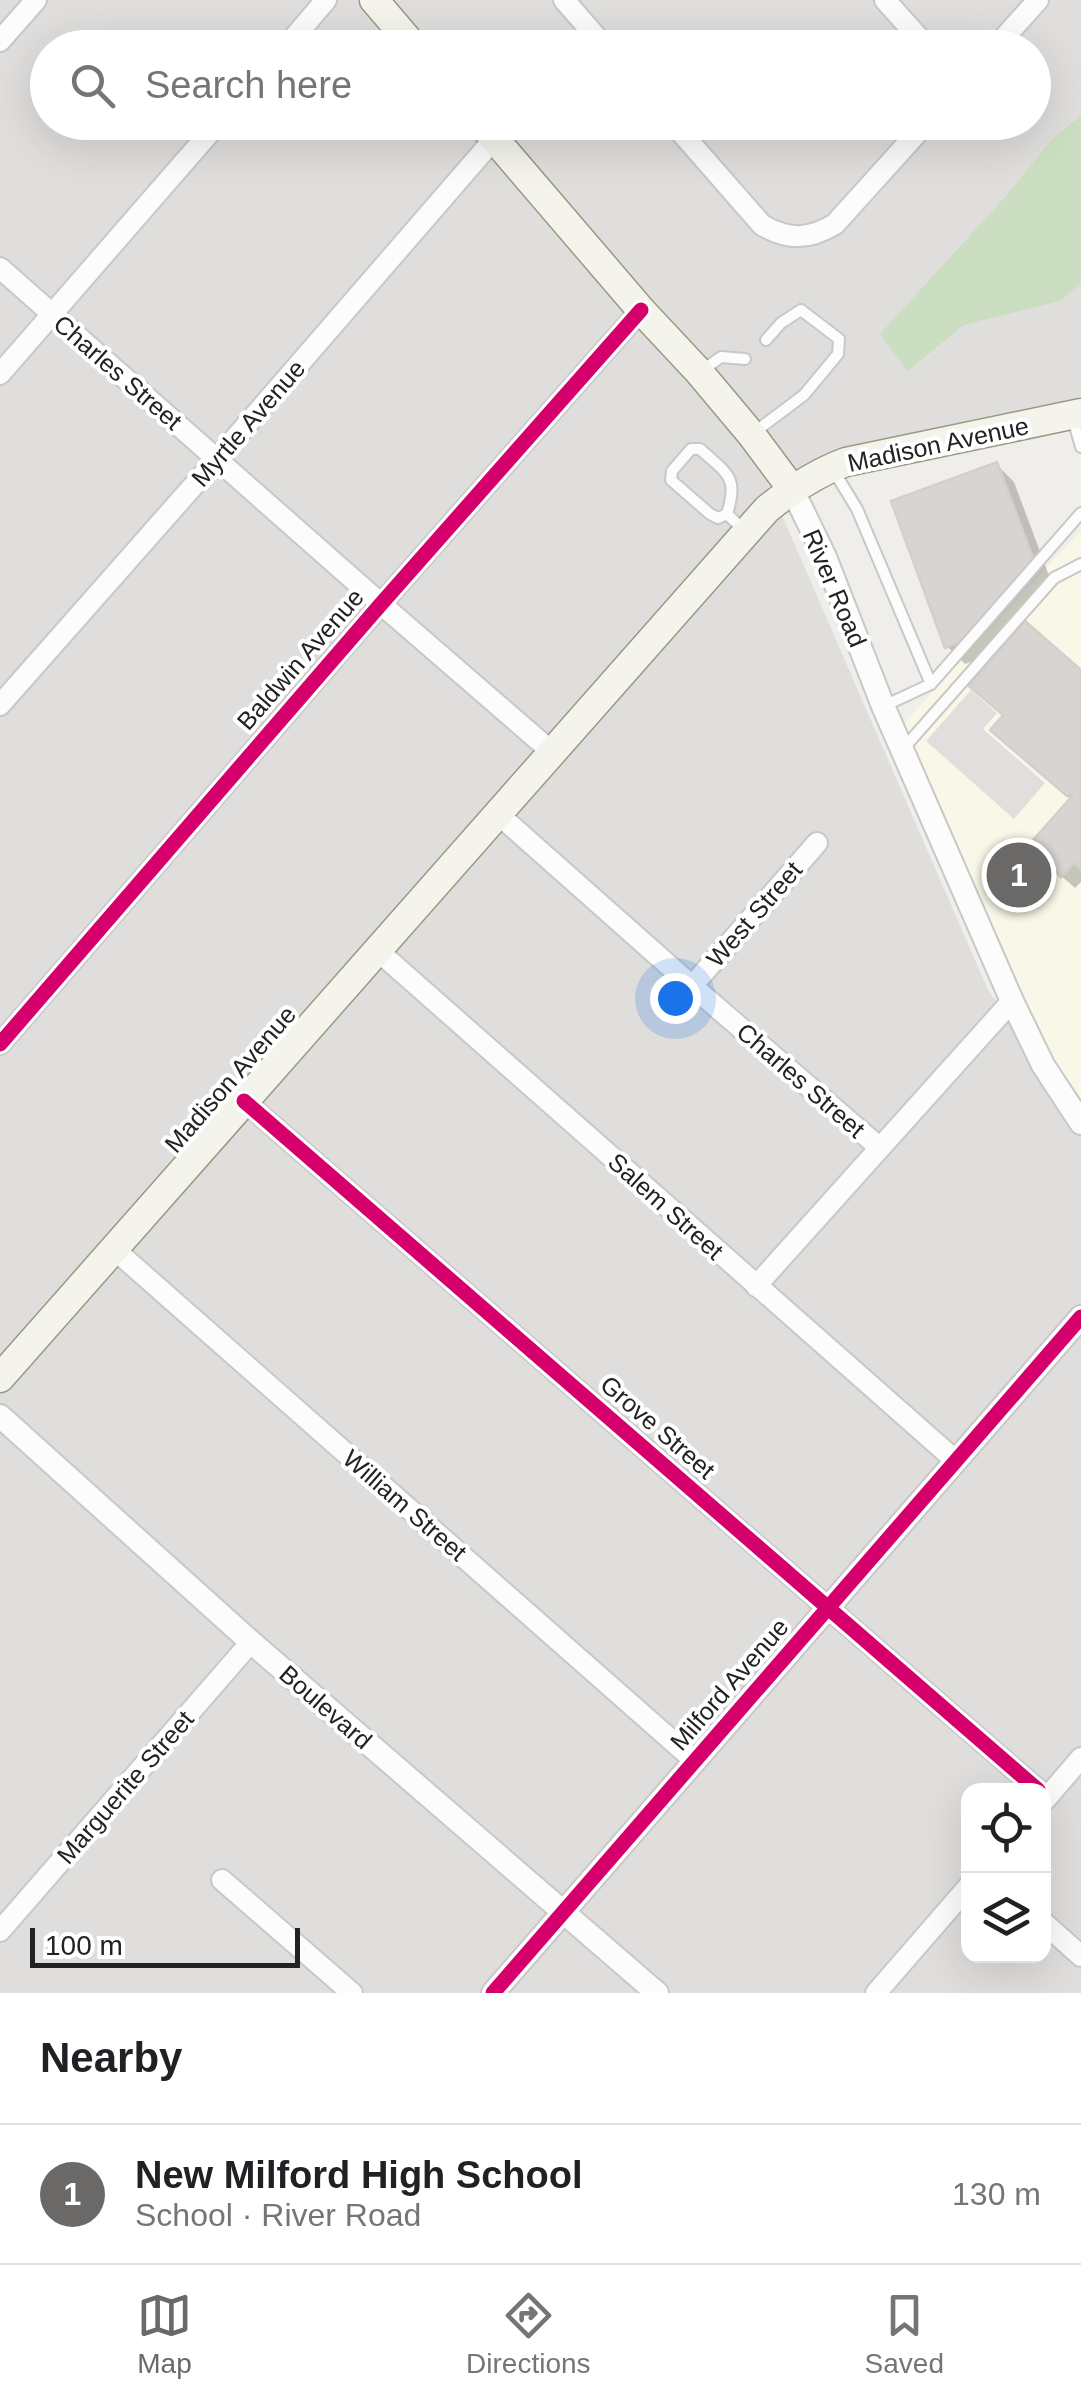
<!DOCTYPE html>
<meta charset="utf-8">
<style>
body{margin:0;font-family:Arial,sans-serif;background:#f6f6f6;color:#202124}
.controls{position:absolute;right:30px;bottom:30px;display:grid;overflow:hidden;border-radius:20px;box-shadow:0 10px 40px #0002}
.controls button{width:90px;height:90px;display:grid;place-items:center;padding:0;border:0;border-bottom:2px solid #e0e0e0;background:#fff;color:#202124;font:50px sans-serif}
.scale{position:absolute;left:30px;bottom:25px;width:270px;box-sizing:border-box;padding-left:10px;border:5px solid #222;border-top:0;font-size:28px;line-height:35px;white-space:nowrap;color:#222;-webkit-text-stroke:8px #fff;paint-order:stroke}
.you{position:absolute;left:675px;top:998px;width:35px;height:35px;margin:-25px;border:8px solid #fff;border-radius:50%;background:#1a73e8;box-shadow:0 0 0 15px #1a73e833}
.badge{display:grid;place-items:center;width:65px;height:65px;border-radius:50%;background:#6a6968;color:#fff;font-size:32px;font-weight:700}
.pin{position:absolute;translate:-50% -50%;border:5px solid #fff;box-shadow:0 2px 10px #0006}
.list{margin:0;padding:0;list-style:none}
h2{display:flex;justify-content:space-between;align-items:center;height:130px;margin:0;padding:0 40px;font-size:42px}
h2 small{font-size:32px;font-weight:400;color:#757577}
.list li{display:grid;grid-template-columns:65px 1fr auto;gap:30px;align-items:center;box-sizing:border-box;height:140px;padding:0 40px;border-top:2px solid #e0e0e0}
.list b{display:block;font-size:38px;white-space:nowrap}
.list p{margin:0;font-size:32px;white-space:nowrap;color:#757577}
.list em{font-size:32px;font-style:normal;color:#757577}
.icon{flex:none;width:55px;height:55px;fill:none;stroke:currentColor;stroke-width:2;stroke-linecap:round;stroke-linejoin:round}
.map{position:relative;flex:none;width:1081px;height:1993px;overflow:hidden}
.search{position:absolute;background:#fff;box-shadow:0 10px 40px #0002;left:30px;right:30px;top:30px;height:110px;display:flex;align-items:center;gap:25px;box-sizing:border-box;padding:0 35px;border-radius:55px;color:#757577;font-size:38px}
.sheet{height:270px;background:#fff}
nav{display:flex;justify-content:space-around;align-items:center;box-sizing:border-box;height:140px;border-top:2px solid #e0e0e0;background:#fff;font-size:28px;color:#757577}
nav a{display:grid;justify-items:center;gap:5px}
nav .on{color:#6a6968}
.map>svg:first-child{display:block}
.residential{fill:#dfdedc;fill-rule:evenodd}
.education{fill:#f8f7e8}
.forest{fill:#cbdec1}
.parking{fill:#e0dfde}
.shadow{fill:#0003}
.building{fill:#d7d4d2;stroke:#d3d0cc;stroke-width:2.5}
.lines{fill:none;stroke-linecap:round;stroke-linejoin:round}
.service-casing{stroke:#c9c8c7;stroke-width:14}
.minor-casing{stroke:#c9c8c7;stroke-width:24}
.tertiary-casing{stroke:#c9c8c7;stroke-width:26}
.secondary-casing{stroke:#999a82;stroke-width:31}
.service{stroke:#fdfcfc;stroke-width:10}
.minor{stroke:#fdfcfc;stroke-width:20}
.tertiary{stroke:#fdfcfc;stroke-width:22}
.secondary{stroke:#f4f4ed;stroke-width:28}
.cycleway-casing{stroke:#fff;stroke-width:21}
.cycleway{stroke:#d6006c;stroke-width:15}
.labels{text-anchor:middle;stroke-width:8;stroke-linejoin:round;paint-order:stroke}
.street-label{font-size:25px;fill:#222;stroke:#fff}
</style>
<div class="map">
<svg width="1081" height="1993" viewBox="0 0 1081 1993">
<rect width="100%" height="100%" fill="#f0eeeb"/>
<path class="residential" d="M0,0H1081V115L1051,140L1005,197L909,372L964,325L1061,301L1081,283V417L823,459L768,483L988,990L1081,1125V1993H0ZM48,48H1034V122H48ZM968,1790H1044V1956H968Z"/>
<path class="education" d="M1081,530V1123L895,733Z"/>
<path class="forest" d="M1081,115V283L1061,301L964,325L908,372L880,334L1005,197L1051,140Z"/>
<path class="parking" d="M971,690L997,713L983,729L1045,783L1014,819L926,741Z"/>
<path class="shadow" d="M997,465L1014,482L1051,581L983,657L965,664L947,646Z
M1081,673V882L1075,888L1043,860L1072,800L1006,742Z"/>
<path class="building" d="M997,462L1035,563L965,640L945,648L891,501Z
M1025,621L1081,670V869L1074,863L1061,877L1027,847L1073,795L1070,793L1067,796L990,730L1003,715L969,686Z"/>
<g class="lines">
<g class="service-casing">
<path id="service" d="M700,372L721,357L745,359
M1073,419L1081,447
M752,434L804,395L838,354L839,339L801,310L781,323L766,340
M832,468L857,509L931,684
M727,514C739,476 727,474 700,449H691L672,471L671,480L710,514L718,518L727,514L745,531
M884,706L931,684L1081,513
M903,749L1054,578L1081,564"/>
</g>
<g class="minor-casing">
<path id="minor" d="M564,0L606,48
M885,0L928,48
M0,41L36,0
M285,48L326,0
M995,48L1038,0
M672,122L762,225C788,240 809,240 835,224L927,122
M0,268L381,604L552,752
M0,374L219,122
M0,705L217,459L494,139L513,122
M498,814L692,986L880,1148
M377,950L956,1461
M692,986L817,843
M0,1044L381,604L641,310
M244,1101L1038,1790
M114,1249L695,1761
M756,1286L1012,1001
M1044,1801L1081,1758
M222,1880L352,1993
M1044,1923L1081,1956
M0,1931L251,1642
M876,1993L968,1887"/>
</g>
<g class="tertiary-casing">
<path id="tertiary" d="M792,489L825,557L883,706L1012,1001L1043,1065L1081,1123
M0,1416L251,1642L657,1993
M493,1993L1081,1317"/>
</g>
<g class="secondary-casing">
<path id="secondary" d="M374,0L415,48
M480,122L641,310L699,372L751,434L792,489
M0,1378L767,509C792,489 816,473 846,462L1081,413"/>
</g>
<use href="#service" class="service"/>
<use href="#minor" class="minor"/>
<use href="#tertiary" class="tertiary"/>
<use href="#secondary" class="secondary"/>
<g class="cycleway-casing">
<path id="cycleway" d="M0,1044L381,604L641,310
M244,1101L1038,1790
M493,1993L1081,1317"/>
</g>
<use href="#cycleway" class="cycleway"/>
</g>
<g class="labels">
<g class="street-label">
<text transform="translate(118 372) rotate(41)" y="9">Charles Street</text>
<text transform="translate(248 423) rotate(-49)" y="9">Myrtle Avenue</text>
<text transform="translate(938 444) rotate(-12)" y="9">Madison Avenue</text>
<text transform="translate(835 588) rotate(67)" y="9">River Road</text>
<text transform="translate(300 659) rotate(-49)" y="9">Baldwin Avenue</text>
<text transform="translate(754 914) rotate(-49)" y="9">West Street</text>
<text transform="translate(230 1079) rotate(-49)" y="9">Madison Avenue</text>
<text transform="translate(801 1080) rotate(41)" y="9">Charles Street</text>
<text transform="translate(666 1206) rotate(42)" y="9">Salem Street</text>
<text transform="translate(658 1427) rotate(41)" y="9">Grove Street</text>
<text transform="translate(405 1505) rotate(41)" y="9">William Street</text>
<text transform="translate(729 1684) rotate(-49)" y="9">Milford Avenue</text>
<text transform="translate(326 1707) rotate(41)" y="9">Boulevard</text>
<text transform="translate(125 1787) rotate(-49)" y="9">Marguerite Street</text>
</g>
</g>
</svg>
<div class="controls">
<button><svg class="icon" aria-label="locate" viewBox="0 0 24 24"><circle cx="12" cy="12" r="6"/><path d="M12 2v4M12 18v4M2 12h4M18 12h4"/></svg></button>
<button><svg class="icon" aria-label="layers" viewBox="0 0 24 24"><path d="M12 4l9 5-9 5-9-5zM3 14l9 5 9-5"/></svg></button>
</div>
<div class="scale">100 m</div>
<div class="you"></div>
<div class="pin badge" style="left:1019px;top:875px">1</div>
<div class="search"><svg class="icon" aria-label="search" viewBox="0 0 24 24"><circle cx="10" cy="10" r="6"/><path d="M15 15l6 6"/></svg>Search here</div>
</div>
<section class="sheet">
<h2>Nearby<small></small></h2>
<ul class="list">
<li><span class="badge">1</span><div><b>New Milford High School</b><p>School · River Road</p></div><em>130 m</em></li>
</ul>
</section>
<nav>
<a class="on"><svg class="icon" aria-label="map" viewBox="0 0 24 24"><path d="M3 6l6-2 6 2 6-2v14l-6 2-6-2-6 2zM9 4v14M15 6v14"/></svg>Map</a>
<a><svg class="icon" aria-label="directions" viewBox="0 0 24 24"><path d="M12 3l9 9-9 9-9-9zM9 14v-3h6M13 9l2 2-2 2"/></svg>Directions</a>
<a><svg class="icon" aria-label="saved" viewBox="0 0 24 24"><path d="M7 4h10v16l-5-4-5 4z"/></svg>Saved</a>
</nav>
